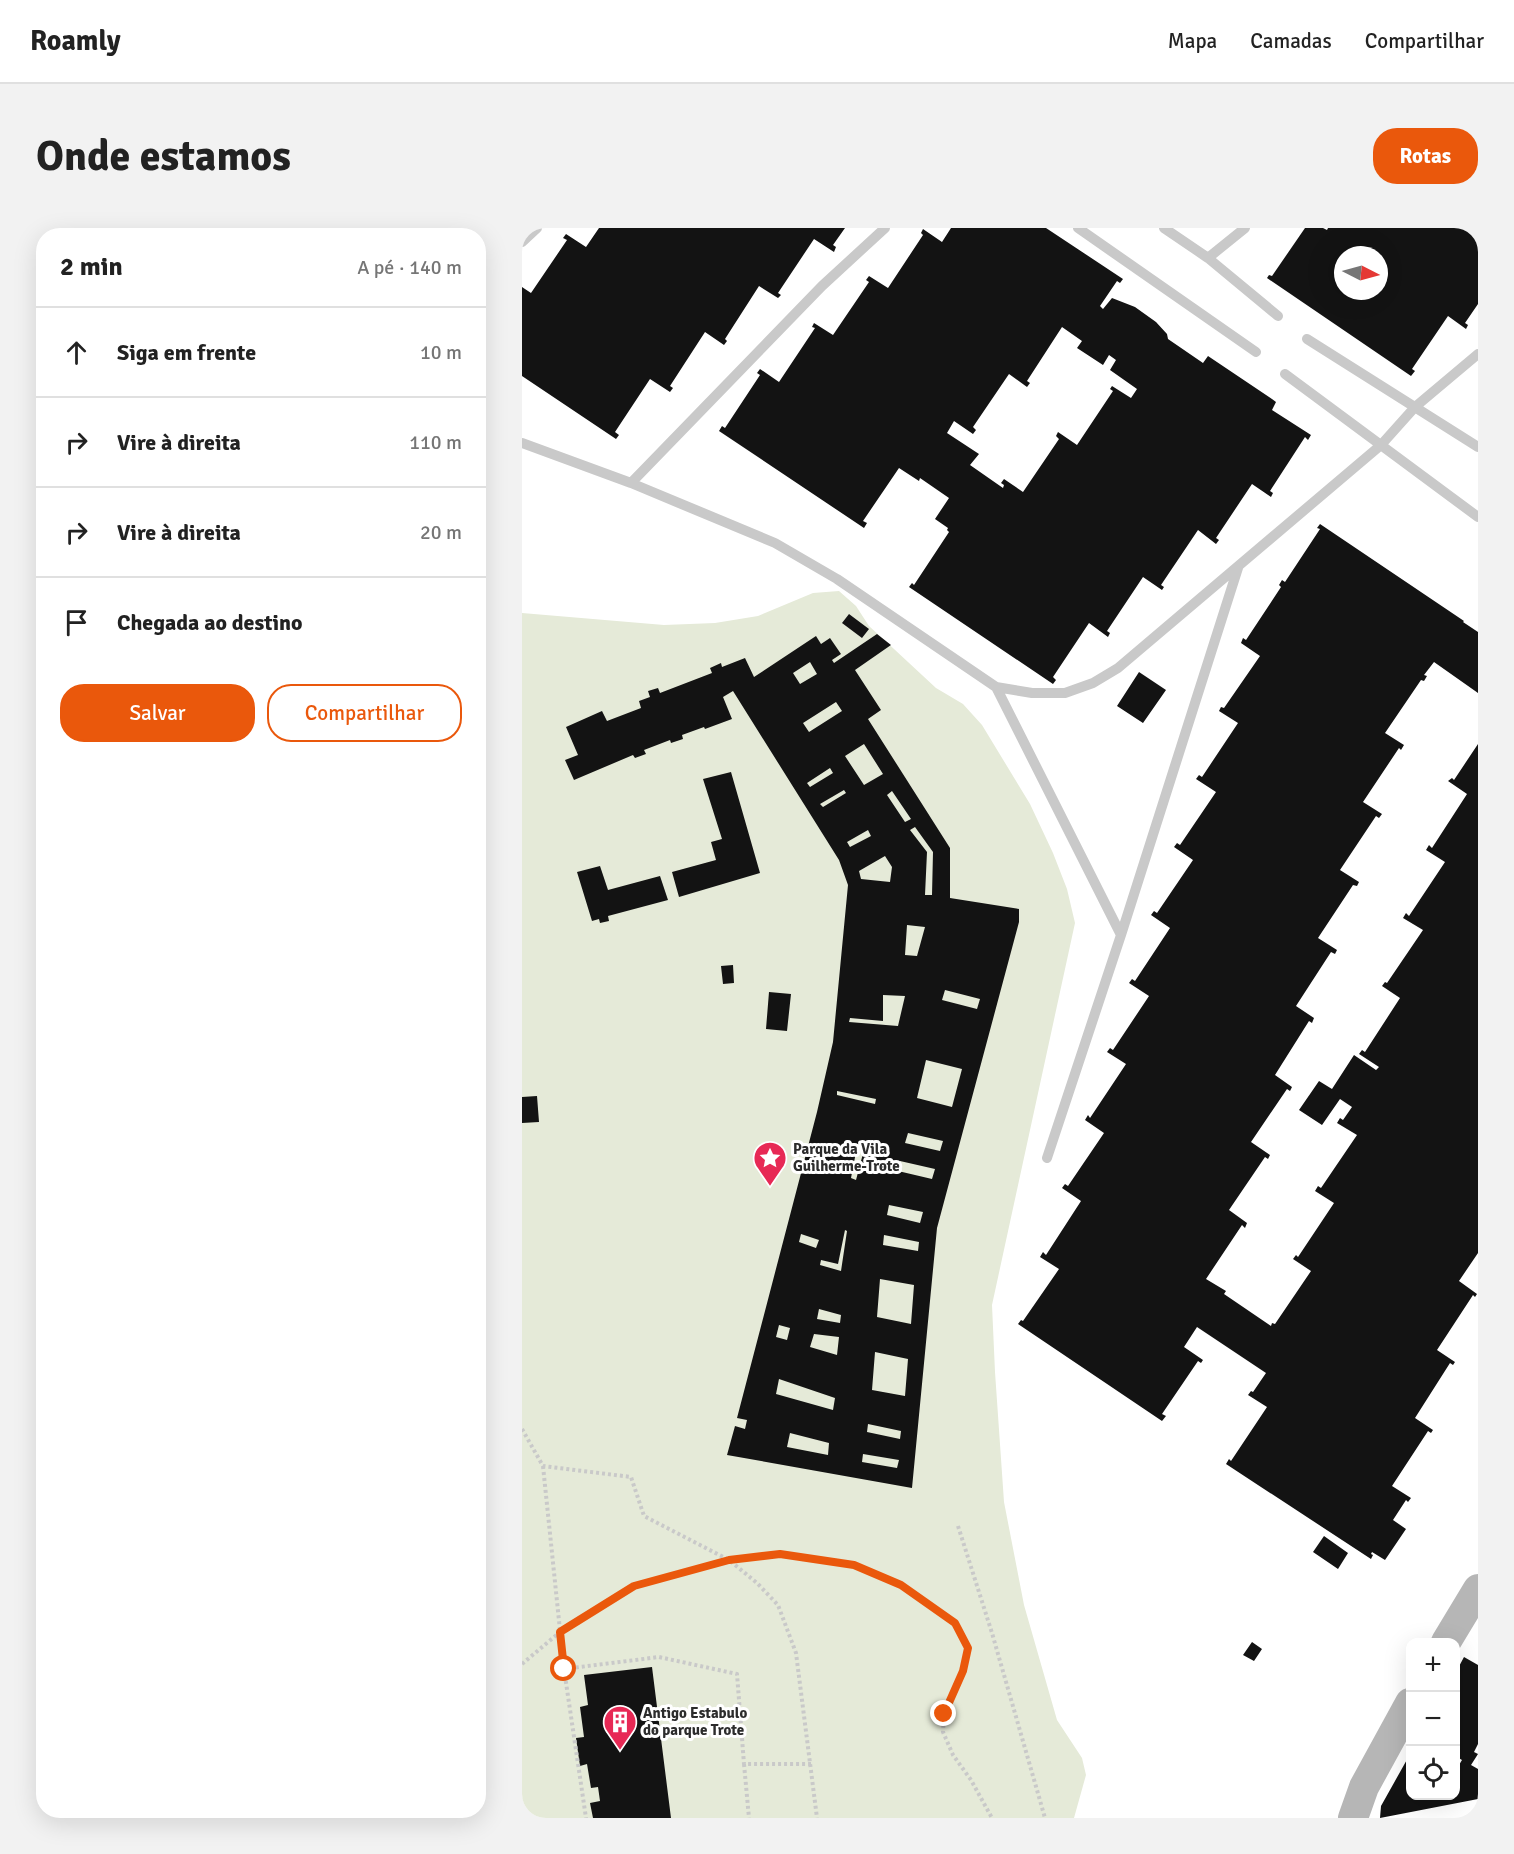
<!DOCTYPE html>
<html lang="pt">
<meta charset="utf-8">
<style>
body{margin:0;font-family:Signika,sans-serif;background:#f2f2f2;color:#222}
.controls{position:absolute;right:18px;bottom:18px;display:grid;overflow:hidden;border-radius:12px;box-shadow:0 6px 24px #0002}
.controls button{width:54px;height:54px;display:grid;place-items:center;padding:0;border:0;border-bottom:2px solid #e0e0e0;background:#fff;color:#222;font:30px sans-serif}
.compass{position:absolute;left:812px;top:18px;width:54px;height:54px;border-radius:50%;background:#fff;box-shadow:0 6px 24px #0002;rotate:96deg}
.stop{position:absolute;width:18px;height:18px;margin:-14px;border:4px solid #ea580c;border-radius:50%;background:#fff}
.stop.end{background:#ea580c;border-color:#fff;box-shadow:0 2px 6px #0008}
.list{margin:0;padding:0;list-style:none}
h2{display:flex;justify-content:space-between;align-items:center;height:78px;margin:0;padding:0 24px;font-size:26px}
h2 small{font-size:20px;font-weight:400;color:#767676}
.list li{display:grid;grid-template-columns:39px 1fr auto;gap:18px;align-items:center;box-sizing:border-box;height:90px;padding:0 24px;border-top:2px solid #e0e0e0}
.list b{display:block;font-size:22px;white-space:nowrap}
.list em{font-size:20px;font-style:normal;color:#767676}
.actions{display:flex;gap:12px;padding:18px 24px}
.actions a{flex:1;padding:14px 0;border:2px solid #ea580c;border-radius:24px;text-align:center;font-size:21px;color:#ea580c}
.actions .main{background:#ea580c;color:#fff}
.icon{flex:none;width:33px;height:33px;fill:none;stroke:currentColor;stroke-width:2;stroke-linecap:round;stroke-linejoin:round}
.map{position:relative;flex:none;width:956px;height:1590px;overflow:hidden;border-radius:24px}
header{display:flex;align-items:center;gap:36px;box-sizing:border-box;height:84px;padding:0 30px;background:#fff;border-bottom:2px solid #e0e0e0}
header strong{font-size:28px}
nav{display:flex;gap:33px;margin-inline-start:auto;font-size:21px}
.intro{display:flex;align-items:center;justify-content:space-between;box-sizing:border-box;height:144px;padding:0 36px}
h1{margin:0;font-size:42px}
.button{padding:15px 27px;border-radius:24px;background:#ea580c;color:#fff;font-size:21px;font-weight:700}
main{display:flex;gap:36px;padding:0 36px}
aside{flex:1;background:#fff;border-radius:24px;box-shadow:0 6px 24px #0002}
.map>svg:first-child{display:block}
.green{fill:#e5ead8}
.building{fill:#131313;fill-rule:evenodd}
.lines{fill:none;stroke-linecap:round;stroke-linejoin:round}
.path{stroke:#c9c9c9;stroke-width:4;stroke-dasharray:3 3;stroke-linecap:butt}
.lane{stroke:#c9c9c9;stroke-width:10}
.secondary{stroke:#b6b6b6;stroke-width:30}
.route{stroke:#ea580c;stroke-width:8}
.labels{text-anchor:middle;stroke-width:6;stroke-linejoin:round;paint-order:stroke}
.poi-label{font-size:15px;font-weight:bold;fill:#2c2c2c;stroke:#fff;text-anchor:start}
</style>
<header>
<strong>Roamly</strong>
<nav><a>Mapa</a><a>Camadas</a><a>Compartilhar</a></nav>
</header>
<div class="intro"><h1>Onde estamos</h1><a class="button">Rotas</a></div>
<main>
<aside>
<h2>2 min<small>A pé · 140 m</small></h2>
<ul class="list">
<li><svg class="icon" aria-label="ahead" viewBox="0 0 24 24"><path d="M12 20V5M6 11l6-6 6 6"/></svg><div><b>Siga em frente</b></div><em>10 m</em></li>
<li><svg class="icon" aria-label="right" viewBox="0 0 24 24"><path d="M7 20v-9h11M14 6l5 5-5 5"/></svg><div><b>Vire à direita</b></div><em>110 m</em></li>
<li><svg class="icon" aria-label="right" viewBox="0 0 24 24"><path d="M7 20v-9h11M14 6l5 5-5 5"/></svg><div><b>Vire à direita</b></div><em>20 m</em></li>
<li><svg class="icon" aria-label="arrive" viewBox="0 0 24 24"><path d="M6 21V4h12l-3 4 3 4H6"/></svg><div><b>Chegada ao destino</b></div></li>
</ul>
<div class="actions"><a class="main">Salvar</a><a>Compartilhar</a></div>
</aside>
<div class="map">
<svg width="956" height="1590" viewBox="0 0 956 1590">
<rect width="100%" height="100%" fill="#fff"/>
<path class="green" d="M317,363L334,378L347,398L372,421L414,460L441,476L460,497L508,576L531,625L545,661L553,695L470,1077L473,1144L482,1274L502,1377L535,1492L560,1530L564,1547L552,1590H0V385L142,397L193,395L236,388L291,365Z"/>
<path class="building" d="M77,0H323L311,17L314,19L312,24L292,11L256,65L259,67L256,70L237,58L203,111L205,113L202,117L183,104L148,158L151,160L148,164L128,151L93,204L97,207L94,211L0,148V59L9,65L45,12L41,10L44,6L64,19Z
M429,0H524L601,51L598,55L595,53L578,78L581,81L590,70L613,79L634,94L645,106L646,111L681,135L686,128L750,171L754,174L750,182L789,207L786,212L783,209L748,263L751,265L749,269L730,256L694,310L697,312L694,316L676,302L639,357L642,359L640,362L621,349L585,403L588,405L586,409L567,395L531,449L534,452L531,456L387,359L390,355L392,357L427,304L425,302L426,300L413,291L427,270L398,250L397,253L377,240L341,293L345,295L342,300L197,203L200,198L203,200L238,147L235,145L238,141L257,154L293,100L290,99L292,95L311,107L347,54L344,52L347,48L366,60L401,7L399,5L401,1L420,14ZM540,99L560,113L555,120L581,137L587,127L594,132L588,142L615,161L609,170L590,158L588,161L591,163L555,217L536,204L534,208L537,211L501,264L482,251L479,255L482,257L481,260L448,237L457,226L425,205L432,193L451,206L454,202L451,199L487,146L505,159L508,155L505,153Z
M783,0H801L805,2L806,0H956V76L943,95L946,97L944,101L926,88L890,141L893,143L889,148L745,50L747,47L750,48ZM821,27H857V63H821Z
M798,296L942,393L941,394L956,404V465L912,434L902,447L905,448L902,453L899,452L863,505L882,517L879,522L877,520L841,574L860,586L857,590L854,588L818,642L837,654L835,658L831,657L796,710L815,722L813,726L809,724L774,778L792,790L790,795L787,793L753,847L770,859L768,863L765,861L729,914L748,927L746,931L743,929L707,982L725,995L723,1000L720,997L684,1051L704,1063L702,1066L749,1098L750,1095L753,1096L789,1043L771,1031L774,1027L776,1029L812,975L793,963L796,958L799,960L835,907L815,895L818,890L821,892L830,879L818,871L800,897L777,882L797,853L810,861L832,827L854,842L857,839L837,826L840,822L843,824L878,770L860,758L863,754L865,755L901,702L881,690L884,685L887,688L923,634L904,622L907,617L910,620L945,566L926,553L930,550L932,552L956,516V1025L937,1053L955,1066L953,1069L951,1067L915,1122L933,1134L931,1137L928,1135L893,1190L911,1202L909,1205L906,1203L870,1258L889,1270L886,1274L884,1272L871,1292L884,1301L863,1332L850,1324L849,1326L851,1327L849,1331L704,1236L707,1231L709,1233L745,1179L726,1167L729,1163L731,1164L744,1145L675,1099L662,1119L681,1132L679,1135L676,1133L640,1186L644,1188L640,1193L496,1096L499,1092L501,1093L537,1041L518,1029L521,1024L524,1027L559,973L540,960L543,956L546,958L582,905L563,892L566,887L568,890L604,836L585,824L588,820L591,822L627,768L607,755L610,751L613,753L648,700L629,687L632,683L635,685L671,632L652,619L655,615L658,617L694,564L674,551L677,547L680,549L716,495L697,483L699,479L702,480L738,428L719,415L721,410L724,412L759,359L757,357L760,352L763,354L798,301L795,300Z
M327,386L347,401L340,410L320,395Z
M355,406L369,417L333,442L359,482L346,491L428,620V670L497,681V694L415,1000L390,1260L205,1227L213,1198L223,1201L225,1192L215,1190L295,884L311,814L326,657L317,632L211,463L201,469L210,491L183,501L182,499L160,507L161,511L149,515L148,512L122,522L124,526L113,530L111,527L52,552L43,532L56,527L44,499L80,483L85,493L119,480L117,473L128,469L126,463L136,460L138,465L190,445L188,440L199,435L200,439L223,430L232,449L294,408L299,416L308,410L319,426L310,432L312,435ZM288,434L295,446L278,456L271,445ZM314,474L320,483L287,504L281,495ZM342,516L361,546L342,557L323,528ZM308,540L311,545L288,559L285,555ZM322,562L324,565L301,579L298,576ZM370,563L389,591L383,594L365,567ZM393,599L411,624L410,667H403L405,624L388,602ZM346,602L349,608L328,619L325,614ZM363,628L370,639L368,654L339,651L337,643ZM385,697L403,699L395,728L383,727ZM423,762L458,771L455,781L420,772ZM361,767L383,768L376,798L327,794L328,790L361,793ZM404,832L440,841L430,879L395,870ZM315,863L354,871L353,876L315,867ZM386,905L421,913L418,923L383,915ZM332,915L343,918L334,952L329,950L334,924H330ZM378,933L413,941L410,951L376,943ZM367,977L401,984L398,995L365,987ZM323,1002L325,1003L319,1043L298,1037L299,1032L316,1036ZM279,1006L297,1012L294,1020L277,1014ZM362,1007L397,1014L396,1023L361,1017ZM358,1051L392,1057L389,1096L355,1089ZM297,1081L319,1087L318,1095L295,1091ZM257,1097L268,1100L265,1112L254,1109ZM292,1106L317,1109L315,1127L288,1119ZM353,1124L386,1131L383,1168L350,1162ZM257,1151L313,1170L311,1182L254,1166ZM346,1196L379,1203L378,1211L345,1204ZM268,1205L307,1215L306,1227L265,1219ZM341,1226L377,1232L375,1240L340,1234Z
M617,444L644,462L621,495L595,478Z
M209,544L238,645L157,669L150,644L194,632L189,614L200,611L181,551Z
M78,638L86,662L138,648L146,672L86,688L87,693L78,695L77,691L70,693L55,644Z
M211,737L212,755L201,756L199,738Z
M247,764L269,766L265,803L244,801Z
M15,868L17,894L0,895V869Z
M802,1308L826,1325L816,1341L791,1324Z
M730,1414L740,1421L732,1433L721,1427Z
M942,1429L956,1437V1516L952,1524L956,1526L949,1537L956,1541V1571L858,1590L859,1578L887,1528L885,1527L888,1522V1568H934V1542L940,1532L935,1529L934,1533V1444Z
M130,1439L149,1590H71L68,1575L78,1573L76,1559L69,1560L65,1536L58,1538L54,1510L62,1509L58,1479L66,1477L62,1447Z"/>
<g class="lines">
<path class="path" d="M0,1201L21,1238L109,1249L122,1288L207,1332L235,1355L256,1377L274,1425L295,1590
M21,1238L42,1441L137,1429L215,1446L222,1536H289
M436,1298L470,1405L523,1590
M0,1436L38,1404L113,1358L207,1332L258,1326L332,1337L379,1357L433,1395L446,1420L441,1443L422,1486L421,1504L431,1527L449,1552L470,1590
M42,1441L64,1590
M222,1536L227,1590"/>
<path class="lane" d="M556,0L734,124
M642,0L686,30L756,88
M0,14L15,0
M686,30L723,0
M785,111L956,219
M763,146L956,289
M0,215L109,255L253,315L315,351L474,459L510,465H543L571,455L596,440L859,217L893,179L956,126
M109,255L300,58L363,0
M474,459L599,707L525,930
M599,707L716,340"/>
<path class="secondary" d="M924,1414L956,1361
M831,1590L842,1559L888,1475"/>
</g>
<g class="lines">
<path class="route" d="M42,1441L38,1404L112,1358L207,1332L258,1326L332,1337L379,1357L433,1395L446,1420L441,1443L422,1486"/>
</g>
<defs>
<g id="sight-pin" transform="scale(1.725)"><path d="M0 17L-7.5 6A9.5 9.5 0 1 1 7.5 6Z" fill="#e72955" stroke="#fff"/><path d="M0-6L1.8-2.2L6-1.7L2.9 1.2L3.7 5.4L0 3.3L-3.7 5.4L-2.9 1.2L-6-1.7L-1.8-2.2Z" fill="#fff"/></g>
<g id="building-pin" transform="scale(1.725)"><path d="M0 17L-7.5 6A9.5 9.5 0 1 1 7.5 6Z" fill="#e72955" stroke="#fff"/><path d="M-4-6H4V6H1V3H-1V6H-4ZM-2.5-4.3h1.7v1.8h-1.7ZM.8-4.3h1.7v1.8H.8ZM-2.5-1h1.7V.8h-1.7ZM.8-1h1.7V.8H.8Z" fill="#fff"/></g>
</defs>
<g fill-rule="evenodd">
<use href="#sight-pin" x="248" y="930"/>
<use href="#building-pin" x="98" y="1494"/>
</g>
<g class="labels">
<g class="poi-label">
<text x="271" y="926">Parque da Vila<tspan x="271" dy="17">Guilherme-Trote</tspan></text>
<text x="121" y="1490">Antigo Estabulo<tspan x="121" dy="17">do parque Trote</tspan></text>
</g>
</g>
</svg>
<div class="controls">
<button>+</button>
<button>−</button>
<button><svg class="icon" aria-label="locate" viewBox="0 0 24 24"><circle cx="12" cy="12" r="6"/><path d="M12 2v4M12 18v4M2 12h4M18 12h4"/></svg></button>
</div>
<svg class="compass" viewBox="-18 -18 36 36"><path d="M0-13l5 13h-10z" fill="#e53935"/><path d="M0 13l5-13h-10z" fill="#767676"/></svg>
<div class="stop" style="left:42px;top:1441px"></div>
<div class="stop end" style="left:422px;top:1486px"></div>
</div>
</main>
